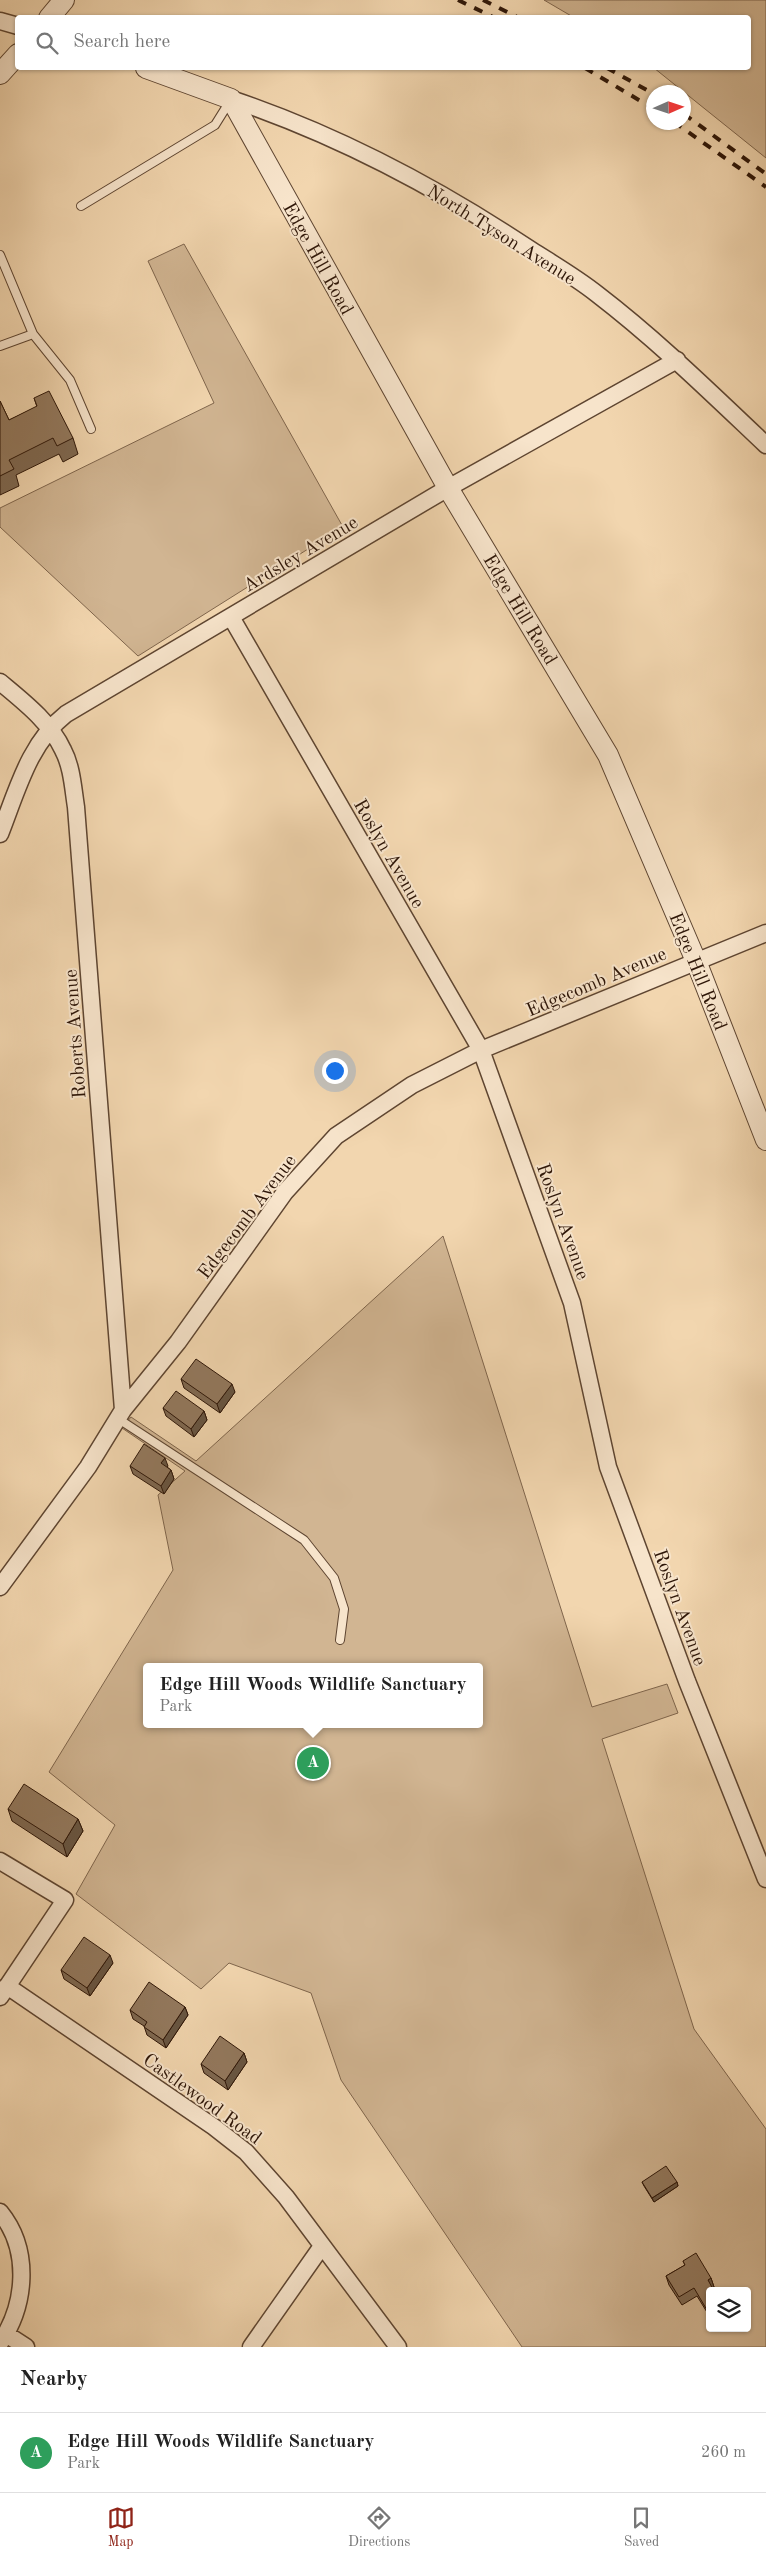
<!DOCTYPE html>
<style>
body{margin:0;font-family:"Old Standard TT",serif;background:#f2f2f2;color:#222}
.controls{position:absolute;right:15px;bottom:15px;display:grid;overflow:hidden;border-radius:5px;box-shadow:0 1px 4px #0004}
.controls button{width:45px;height:45px;display:grid;place-items:center;padding:0;border:0;border-bottom:1px solid #e0e0e0;background:#fff;color:#222;font:25px sans-serif}
.compass{position:absolute;left:646px;top:85px;width:45px;height:45px;border-radius:50%;background:#fff;box-shadow:0 1px 4px #0004;rotate:87deg}
.you{position:absolute;left:334px;top:1070px;width:18px;height:18px;margin:-12px;border:4px solid #fff;border-radius:50%;background:#1a73e8;box-shadow:0 0 0 8px #1a73e833}
.badge{display:grid;place-items:center;width:32px;height:32px;border-radius:50%;background:#8f2418;color:#fff;font-size:16px;font-weight:700}
.pin{position:absolute;translate:-50% -50%;border:2px solid #fff;box-shadow:0 1px 5px #0006}
.popup{position:absolute;left:143px;top:1663px;width:340px;height:65px;box-sizing:border-box;display:grid;place-content:center;border-radius:5px;background:#fff;filter:drop-shadow(0 1px 4px #0005);font-size:16px;white-space:nowrap;color:#767676}
.popup b{font-size:19px;color:#222}
.popup::after{content:'';position:absolute;left:50%;top:100%;margin-left:-10px;border:10px solid transparent;border-top-color:#fff}
.list{margin:0;padding:0;list-style:none}
h2{display:flex;justify-content:space-between;align-items:center;height:65px;margin:0;padding:0 20px;font-size:21px}
h2 small{font-size:16px;font-weight:400;color:#767676}
.list li{display:grid;grid-template-columns:32px 1fr auto;gap:15px;align-items:center;box-sizing:border-box;height:80px;padding:0 20px;border-top:1px solid #e0e0e0}
.list b{display:block;font-size:19px;white-space:nowrap}
.list p{margin:0;font-size:16px;white-space:nowrap;color:#767676}
.list em{font-size:16px;font-style:normal;color:#767676}
.icon{flex:none;width:28px;height:28px;fill:none;stroke:currentColor;stroke-width:2;stroke-linecap:round;stroke-linejoin:round}
.map{position:relative;flex:none;width:766px;height:2347px;overflow:hidden}
.search{position:absolute;background:#fff;box-shadow:0 1px 4px #0004;left:15px;right:15px;top:15px;height:55px;display:flex;align-items:center;gap:12px;box-sizing:border-box;padding:0 18px;border-radius:5px;color:#767676;font-size:19px}
.sheet{height:145px;background:#fff}
nav{display:flex;justify-content:space-around;align-items:center;box-sizing:border-box;height:70px;border-top:1px solid #e0e0e0;background:#fff;font-size:14px;color:#767676}
nav a{display:grid;justify-items:center;gap:2px}
nav .on{color:#8f2418}
.map>svg:first-child{display:block}
.green{fill:#d1b592;stroke:#7f654c;fill-rule:evenodd}
.lines{fill:none;stroke-linecap:round;stroke-linejoin:round}
.service-casing{stroke:#5e4531;stroke-width:10}
.minor-casing{stroke:#5e4531;stroke-width:19}
.tertiary-casing{stroke:#5e4531;stroke-width:22}
.service{stroke:#f7e4cb;stroke-width:8}
.minor{stroke:#f7e4cb;stroke-width:16}
.tertiary{stroke:#f7e4cb;stroke-width:20}
.rail{stroke:#2d1507;stroke-width:4;stroke-dasharray:9 9;stroke-linecap:butt}
.wall{fill:#7e6851;stroke:#2d1507}
.shaded-wall{fill:#675542;stroke:#2d1507}
.building{fill:#93795e;stroke:#2d1507}
.labels{text-anchor:middle;stroke-width:4;stroke-linejoin:round;paint-order:stroke}
.street-label{font-size:19px;fill:#2d1507;stroke:#f7e4cb}
</style>
<div class="map">
<svg width="766" height="2347" viewBox="0 0 766 2347">
<rect width="100%" height="100%" fill="#f2d6af"/>
<filter id="stains"><feTurbulence type="fractalNoise" baseFrequency=".004" numOctaves="4"/><feColorMatrix values="0 0 0 0 .2 0 0 0 0 .09 0 0 0 0 .02 0 0 0 .5 -.17"/></filter>
<radialGradient id="worn" r=".72"><stop offset=".6" stop-color="#630" stop-opacity="0"/><stop offset="1" stop-color="#630" stop-opacity=".3"/></radialGradient>
<path class="green" d="M544,0H766V158L654,68H748V18L573,17Z
M184,244L343,527L138,656L0,527V508L214,403L148,261Z
M443,1236L592,1707L667,1684L678,1713L602,1739L694,2029L766,2129V2347H522L341,2080L311,1993L229,1963L201,1989L76,1894L115,1825L49,1772L173,1570L158,1495L185,1471L122,1428L131,1417L196,1461ZM147,1667H479V1724H147ZM710,2291H747V2328H710Z"/>
<g class="lines">
<g class="service-casing">
<path id="service" d="M81,206L215,125L230,101
M0,255L33,334
M0,346L33,334L70,380L91,429
M117,1418L304,1540L334,1578L344,1609L340,1640"/>
</g>
<g class="minor-casing">
<path id="minor" d="M0,21L18,26
M231,99C338,135 438,188 531,250C553,264 577,278 597,294C657,340 711,393 766,445
M231,617L481,1050L572,1303L608,1467L687,1681L766,1879
M0,682C24,702 50,722 63,750C72,767 73,788 76,807L123,1410
M0,834C17,791 29,743 66,714L448,488L677,360
M0,1587L88,1467L123,1410L178,1342L285,1192L336,1136L412,1085L481,1050L766,933
M0,1861L65,1900L0,1997
M7,1986L214,2127L246,2152L286,2197L398,2347
M0,2212C31,2250 26,2305 0,2343
M6,2334L26,2347
M251,2347L322,2246"/>
</g>
<g class="tertiary-casing">
<path id="tertiary" d="M49,18L64,0
M146,68L231,99L448,488L608,755L696,961L766,1140
M0,74L18,54"/>
</g>
<use href="#service" class="service"/>
<use href="#minor" class="minor"/>
<use href="#tertiary" class="tertiary"/>
<path class="rail" d="M458,0L495,18
M483,0L519,18
M585,68L654,109
M607,68L654,94
M684,114L766,174
M674,122L766,187"/>
</g>
<path class="wall" d="M34,398L73,438L78,454L63,462L59,454L16,475L19,486L0,495V401L9,420L37,407Z
M181,1379L235,1392L220,1413L184,1388Z
M163,1408L204,1411L207,1420L194,1437L166,1416Z
M130,1466H168L167,1467L171,1470L174,1479L164,1494L133,1474Z
M8,1809L78,1819L83,1831L67,1857L12,1821Z
M113,1963L90,1996L64,1979L61,1970Z
M185,2007L188,2015L166,2048L147,2035L144,2026L133,2019L130,2010Z
M244,2053L247,2062L228,2090L204,2073L201,2064Z
M642,2182H677L678,2186L654,2202L644,2186Z
M683,2261L711,2278L714,2287L710,2291V2317L697,2296L682,2305L669,2285L666,2276L685,2265Z"/>
<path class="shaded-wall" d="M232,1384L235,1392L220,1413L217,1404Z
M204,1411L207,1420L194,1437L191,1429Z
M165,1458L168,1466L164,1472L161,1463Z
M171,1470L174,1479L164,1494L161,1486Z
M78,1819L83,1831L67,1857L63,1844Z
M110,1955L113,1963L90,1996L87,1988Z
M185,2007L188,2015L166,2048L163,2040Z
M244,2053L247,2062L228,2090L225,2081Z
M677,2182L678,2186L654,2202L652,2198Z
M711,2278L714,2287L711,2289L708,2280Z"/>
<path class="building" d="M49,391L73,438L57,446L53,438L9,460L14,469L0,476V401L9,420L37,406L34,398Z
M196,1359L232,1384L217,1404L181,1379Z
M176,1391L204,1411L191,1429L163,1408Z
M144,1444L165,1458L161,1463L171,1470L161,1486L130,1466Z
M24,1784L78,1819L63,1844L8,1809Z
M84,1937L110,1955L87,1988L61,1970Z
M149,1982L185,2007L163,2040L144,2027L147,2022L130,2010Z
M220,2036L244,2053L225,2081L201,2064Z
M666,2166L677,2182L652,2198L642,2182Z
M696,2253L711,2278L708,2280L714,2291H710V2309L707,2310L694,2288L679,2297L666,2276L685,2265L683,2261Z"/>
<g class="labels">
<g class="street-label">
<text transform="translate(502 234) rotate(32)" y="7">North Tyson Avenue</text>
<text transform="translate(319 258) rotate(61)" y="7">Edge Hill Road</text>
<text transform="translate(300 553) rotate(-31)" y="7">Ardsley Avenue</text>
<text transform="translate(521 609) rotate(59)" y="7">Edge Hill Road</text>
<text transform="translate(390 853) rotate(60)" y="7">Roslyn Avenue</text>
<text transform="translate(699 971) rotate(68)" y="7">Edge Hill Road</text>
<text transform="translate(596 981) rotate(-23)" y="7">Edgecomb Avenue</text>
<text transform="translate(74 1034) rotate(-94)" y="7">Roberts Avenue</text>
<text transform="translate(246 1216) rotate(-53)" y="7">Edgecomb Avenue</text>
<text transform="translate(564 1221) rotate(70)" y="7">Roslyn Avenue</text>
<text transform="translate(681 1607) rotate(70)" y="7">Roslyn Avenue</text>
<text transform="translate(203 2098) rotate(36)" y="7">Castlewood Road</text>
</g>
</g>
<rect width="100%" height="100%" filter="url(#stains)"/>
<rect width="100%" height="100%" fill="url(#worn)"/>
</svg>
<div class="controls">
<button><svg class="icon" aria-label="layers" viewBox="0 0 24 24"><path d="M12 4l9 5-9 5-9-5zM3 14l9 5 9-5"/></svg></button>
</div>
<svg class="compass" viewBox="-18 -18 36 36"><path d="M0-13l5 13h-10z" fill="#e53935"/><path d="M0 13l5-13h-10z" fill="#767676"/></svg>
<div class="you"></div>
<div class="pin badge" style="left:313px;top:1763px;background:#2e9e5b">A</div>
<div class="popup"><b>Edge Hill Woods Wildlife Sanctuary</b>Park</div>
<div class="search"><svg class="icon" aria-label="search" viewBox="0 0 24 24"><circle cx="10" cy="10" r="6"/><path d="M15 15l6 6"/></svg>Search here</div>
</div>
<section class="sheet">
<h2>Nearby<small></small></h2>
<ul class="list">
<li><span class="badge" style="background:#2e9e5b">A</span><div><b>Edge Hill Woods Wildlife Sanctuary</b><p>Park</p></div><em>260 m</em></li>
</ul>
</section>
<nav>
<a class="on"><svg class="icon" aria-label="map" viewBox="0 0 24 24"><path d="M3 6l6-2 6 2 6-2v14l-6 2-6-2-6 2zM9 4v14M15 6v14"/></svg>Map</a>
<a><svg class="icon" aria-label="directions" viewBox="0 0 24 24"><path d="M12 3l9 9-9 9-9-9zM9 14v-3h6M13 9l2 2-2 2"/></svg>Directions</a>
<a><svg class="icon" aria-label="saved" viewBox="0 0 24 24"><path d="M7 4h10v16l-5-4-5 4z"/></svg>Saved</a>
</nav>
